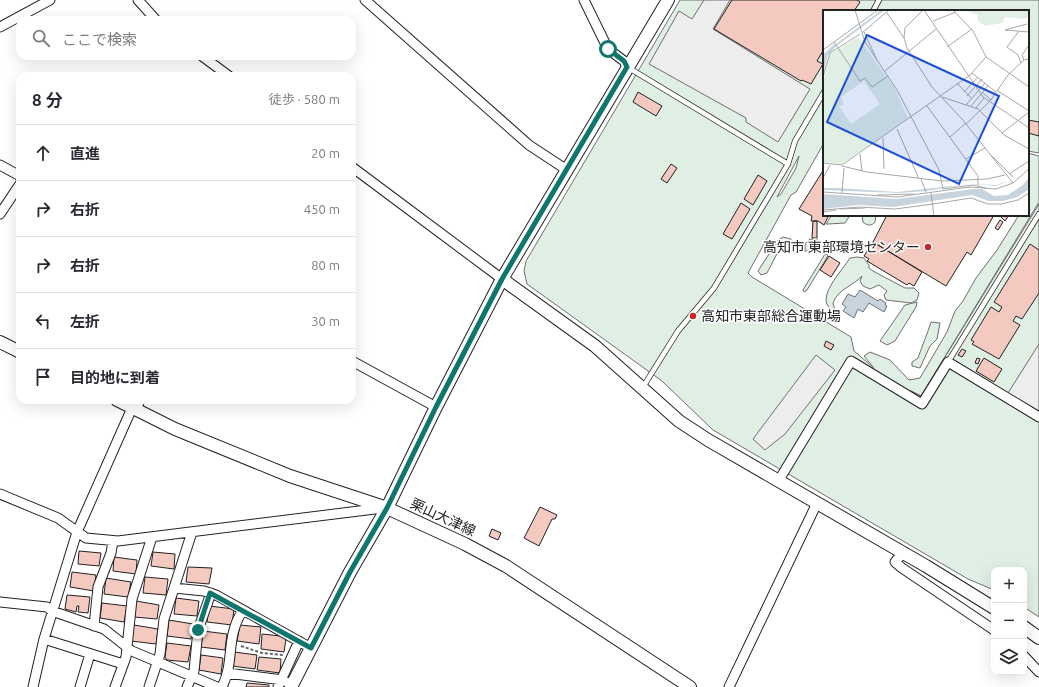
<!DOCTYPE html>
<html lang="ja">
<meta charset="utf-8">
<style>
body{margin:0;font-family:Ubuntu,"Noto Sans JP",sans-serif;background:#f7f7f7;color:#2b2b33}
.controls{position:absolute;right:12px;bottom:12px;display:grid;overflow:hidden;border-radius:8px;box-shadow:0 4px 16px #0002}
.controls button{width:36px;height:36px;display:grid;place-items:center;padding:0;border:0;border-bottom:1px solid #e1e1e2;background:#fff;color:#2b2b33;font:20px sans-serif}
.stop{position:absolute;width:12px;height:12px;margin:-9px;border:3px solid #0f766e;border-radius:50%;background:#fff}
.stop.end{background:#0f766e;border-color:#fff;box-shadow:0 1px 4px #0008}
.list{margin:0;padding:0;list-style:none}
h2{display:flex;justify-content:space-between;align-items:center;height:52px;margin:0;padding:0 16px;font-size:17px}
h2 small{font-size:13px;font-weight:400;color:#7c7c81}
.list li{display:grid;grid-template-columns:26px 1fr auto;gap:12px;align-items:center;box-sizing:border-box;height:56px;padding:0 16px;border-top:1px solid #e1e1e2}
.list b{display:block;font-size:15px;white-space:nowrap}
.list em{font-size:13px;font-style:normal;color:#7c7c81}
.icon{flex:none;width:22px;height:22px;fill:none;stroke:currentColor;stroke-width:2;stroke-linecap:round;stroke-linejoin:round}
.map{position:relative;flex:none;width:1039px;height:687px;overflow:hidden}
.search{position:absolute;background:#fff;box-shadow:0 4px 16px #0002;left:16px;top:16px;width:340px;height:44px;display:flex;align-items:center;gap:10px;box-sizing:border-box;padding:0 14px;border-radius:12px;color:#7c7c81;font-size:15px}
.panel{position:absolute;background:#fff;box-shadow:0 4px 16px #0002;left:16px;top:72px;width:340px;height:332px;border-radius:12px}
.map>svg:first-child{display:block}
.green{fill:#e0efe3;stroke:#6f6f6f;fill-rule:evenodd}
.parking{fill:#ededed;stroke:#6f6f6f}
.water{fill:#c7d3dd;stroke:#6f6f6f}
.building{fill:#f3c9c0;stroke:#222}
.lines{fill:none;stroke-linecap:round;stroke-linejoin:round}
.lane-casing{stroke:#222;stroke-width:6}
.street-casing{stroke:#222;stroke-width:11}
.secondary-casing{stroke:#222;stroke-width:14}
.path{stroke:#646464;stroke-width:2;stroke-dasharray:3 2;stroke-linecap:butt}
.lane{stroke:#fff;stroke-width:4.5}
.street{stroke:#fff;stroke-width:9}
.secondary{stroke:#fff;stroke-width:12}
.route{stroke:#0f766e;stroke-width:5}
.poi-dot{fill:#c62828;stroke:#fff;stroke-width:1.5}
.labels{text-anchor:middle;stroke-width:3;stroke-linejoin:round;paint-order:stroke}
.poi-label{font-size:14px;fill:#222;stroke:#fff;text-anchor:end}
.street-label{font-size:14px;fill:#222;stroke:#fff}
.inset-river{fill:none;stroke:#c7d3dd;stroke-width:2}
.inset-road{fill:none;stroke:#a7a7a7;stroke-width:1}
.view{fill:#1d4ed8;fill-opacity:0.15;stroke:#1d4ed8;stroke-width:2}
.inset-edge{fill:none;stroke:#222;stroke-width:2}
</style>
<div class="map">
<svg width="1039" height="687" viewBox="0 0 1039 687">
<rect width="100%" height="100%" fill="#fff"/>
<path class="green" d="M680,0H1039V153L1028,151V11H824V143L796,192L791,195L748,273L752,277L851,337L854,351L874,368L864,356L870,352L890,360L909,380L920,378L947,332L955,311L963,301L976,278L997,250L1019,215H1028V153L1039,156V202L921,396L911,391L921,396L1039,204V617L1024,607V570H994V590L968,579L713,430L662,381L527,284L524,271L526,261ZM799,156L796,168L781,194L777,197Z
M832,215H850L845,223L828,224H826Z
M862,215H876L875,222C872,226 867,226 863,222Z
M783,237L791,239L790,242L782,244L767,273L761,275L758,271L778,240Z
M810,239L818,240L817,247L811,251H805V244Z
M825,254L828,255L826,259L807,290L804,292L803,290Z
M857,257L864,258L869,265V268L873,271L905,288H914L919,293L917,300L911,303L886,300L884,295L887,291L879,285L870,289L863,286L860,281L862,276C853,286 838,289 833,303L835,311C811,302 842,271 850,258Z
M917,302L916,307L895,341L887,345L880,341L905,305Z
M931,322L940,323L937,339L930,346L920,368L912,366V362L918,358C922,346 927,335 931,322Z"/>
<path class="parking" d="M704,0H730L713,29L810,89L778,142L746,122V118L649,64L679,11L692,19Z
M1039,344V411L1008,393Z
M816,355L835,370L785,434L765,450L753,439Z"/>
<path class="water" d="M860,290L878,301L880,299L886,303L885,305L887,306L884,312L869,303L863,312L858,309L854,318L843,311L846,307L842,304L848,294L855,297Z"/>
<path class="building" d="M732,0H857L860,2L854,11H824V49L817,61L823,64L811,84L802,80L801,81L714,29Z
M638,92L662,106L656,116L633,102Z
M1028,120L1039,122V136L1028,133Z
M671,164L677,168L667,183L661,179Z
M824,169V215H829L824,225L818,221H811L812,216L799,209Z
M758,175L767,181L753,205L744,199Z
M741,203L750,209L732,239L723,234Z
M887,215H994L971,255L967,252L946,286L873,242Z
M999,215H1009L1005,221Z
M1000,220L1003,222L998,230L995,228Z
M813,221H817V238H812Z
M873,242L922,272L914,286L909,283L907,285L867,261L869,259L864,256Z
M1030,244L1039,250V293L1022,319L1016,316L1013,321L1020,325L999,359L972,344L974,342L971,340L991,307L999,312L1002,307L994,302Z
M829,256L840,263L831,277L820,270Z
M826,341L834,345L831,350L824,346Z
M962,349L966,351L962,357L958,355Z
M977,358L980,359L978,364L975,363Z
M984,358L1002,369L994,382L976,371Z
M540,507L557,515L555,519H552L539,546L524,538Z
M492,529L501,533L498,540L489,536Z
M79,551L101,553L99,566L78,564Z
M153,552L175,554L174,569L151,566Z
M114,557L137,560L136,574L113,571Z
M188,567L212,568L209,584L186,582Z
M72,572L96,575L94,591L70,587Z
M145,577L168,579L166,595L143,593Z
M106,578L131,582L128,597L104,594Z
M67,595L90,597L88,613L78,612L79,606H77L76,612L65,609Z
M176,598L199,601L197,616L174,614Z
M136,601L159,605L157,619L134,617Z
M102,603L127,606L124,622L100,618Z
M209,606L234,609L232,625L207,622Z
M169,620L193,624L191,639L167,636Z
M134,625L158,629L156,644L131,641Z
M240,625L261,627L259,644L237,641Z
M203,631L227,634L225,650L201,647Z
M262,634L281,636L286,639L284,652L261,649Z
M167,643L191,646L188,662L167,660L165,657Z
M234,652L257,655L255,669L232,666Z
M201,655L223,658L221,674L199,670Z
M259,657L281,659L280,673L257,670Z
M247,683L269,685V687H246Z"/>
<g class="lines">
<g class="lane-casing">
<path id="lane" d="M873,11L879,0
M629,68L788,164L714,288L678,331L643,387
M788,164L795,141L824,92
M948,362L1039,214"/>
</g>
<g class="street-casing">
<path id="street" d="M138,0L156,20
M365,0L529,145L567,170
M584,0L608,49L624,61L627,67
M0,27L50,0
M202,56L229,76
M0,165L20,176
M352,167L502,279
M0,214L20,184
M352,361L436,407
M136,410L140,400
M779,480L851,361L922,404L948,362L1039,417
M0,494L58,518L86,538L118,541L383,508
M903,553L895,562L902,568L994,630
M174,588L204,591L216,595L311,648
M0,602L47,607L52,611L104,629L132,651L217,687
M94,626L98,587L111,553L113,541
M44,639L123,664
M1024,656L1039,672
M227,673L283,680L293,685
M33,687L44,639L77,532L132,408
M80,687L90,654
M115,687L126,657L132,599L152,537
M149,687L160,654L164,619L192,532
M187,687L194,671L198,630L211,593
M222,687C235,662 225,637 243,610
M278,687L299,641
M729,687L817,503"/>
</g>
<g class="secondary-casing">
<path id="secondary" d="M502,279L595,346L679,421L708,440L926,566L994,608
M0,342L20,352
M117,400L175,429L290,476L387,508L465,544L506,566L690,687
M1024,627L1039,638
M291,687L350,572L387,508L436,407L502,279L668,0"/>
</g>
<path class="path" d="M241,646L262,653L283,655"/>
<use href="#lane" class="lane"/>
<use href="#street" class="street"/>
<use href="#secondary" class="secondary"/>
</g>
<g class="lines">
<path class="route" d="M198,630L210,593L311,648L350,572L387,508L436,407L502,279L627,67L624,61L608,49"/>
</g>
<g class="poi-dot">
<circle cx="928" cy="247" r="4"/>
<circle cx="693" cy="316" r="4"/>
</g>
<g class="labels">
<g class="poi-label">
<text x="920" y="252">高知市 東部環境センター</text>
<text x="701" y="321" text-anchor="start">高知市東部総合運動場</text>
</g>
<g class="street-label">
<text transform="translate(443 517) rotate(25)" y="5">栗山大津線</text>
</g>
</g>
<g transform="translate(823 10)">
<rect width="206" height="206" fill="#fff"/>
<path d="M140,0H206V6L202,9L182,7L179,13L162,16L154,10L155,5ZM35,27L71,77L85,108L19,154L0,152V72L5,50L7,44ZM41,71L57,94L28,114L16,96L21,95L18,87Z" fill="#e0efe3" fill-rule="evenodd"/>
<path d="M11,34L13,37L5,45L0,65V45ZM206,167L205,180L194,187L180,191H166L149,185L70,197L35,195L0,199V184L73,189L151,179H159L171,186L185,185L200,175ZM185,171L181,173L173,176L147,174L104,181L75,183L0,180V178H14L74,182L147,174L174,175Z" fill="#c7d3dd"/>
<path class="inset-river" d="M12,36L60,0"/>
<path class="inset-road" d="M32,0L42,32L74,80L116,160L120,179M100,0L82,18L81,28L84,38L109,77L139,109L190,173M101,0L160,87L206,118M130,0L150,21L163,47L206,77M64,3L81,28M110,11L133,2M182,20L206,22M182,20L204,14M196,21L184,37L195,45L198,53M40,22L66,0M41,22L54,50M11,32L37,71L42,68L49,77L65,66M124,37L149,19M0,40L55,0M201,50L199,45L206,35M62,61L113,19M149,63L173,82M0,67L7,43L37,24M134,73L148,88M175,81L206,101M141,82L155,67M159,82L168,90M144,86L159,69M119,87L155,99L181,125L206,139M143,95L162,73M104,96L155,166V175M148,96L165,76M153,98L161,88M143,114L168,90L185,65L201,50L206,49M74,119L96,169M179,123L206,102M127,127L143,113M60,128L61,159M37,144L39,161M168,145L190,167M143,149L162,138M0,153L19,155L147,65L163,47M19,156L44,162L119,171L164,169L182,165M186,164L206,151M0,168L7,155M98,169L103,182M120,179L150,175L163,178M0,182L74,187L147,177L173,179L190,173L206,159M19,183L21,158M108,183L111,206M54,185L91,184M110,194L148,188L165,194H178L195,190L206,183M17,199L42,198M0,200L36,197L72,199L110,194M0,202L13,200"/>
<path class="view" d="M44,25L176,86L136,174L4,112Z"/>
<rect width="206" height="206" class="inset-edge"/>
</g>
</svg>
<div class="controls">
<button>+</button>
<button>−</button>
<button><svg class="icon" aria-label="layers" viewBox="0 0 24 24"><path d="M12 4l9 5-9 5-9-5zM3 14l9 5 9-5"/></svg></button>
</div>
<div class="stop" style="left:608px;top:49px"></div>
<div class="stop end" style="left:198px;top:630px"></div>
<div class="search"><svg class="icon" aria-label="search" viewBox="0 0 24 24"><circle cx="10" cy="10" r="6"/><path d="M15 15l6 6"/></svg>ここで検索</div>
<section class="panel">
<h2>8 分<small>徒歩 · 580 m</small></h2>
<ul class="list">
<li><svg class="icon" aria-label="ahead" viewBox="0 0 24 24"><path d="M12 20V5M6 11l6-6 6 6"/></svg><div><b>直進</b></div><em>20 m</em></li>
<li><svg class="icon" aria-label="right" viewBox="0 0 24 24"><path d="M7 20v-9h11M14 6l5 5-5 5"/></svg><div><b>右折</b></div><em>450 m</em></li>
<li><svg class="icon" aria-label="right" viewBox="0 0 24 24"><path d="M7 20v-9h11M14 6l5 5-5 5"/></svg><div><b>右折</b></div><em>80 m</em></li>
<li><svg class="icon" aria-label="left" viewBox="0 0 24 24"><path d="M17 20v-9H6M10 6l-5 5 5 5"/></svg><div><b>左折</b></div><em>30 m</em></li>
<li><svg class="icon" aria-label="arrive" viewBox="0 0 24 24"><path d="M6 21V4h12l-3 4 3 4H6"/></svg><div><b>目的地に到着</b></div></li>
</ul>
</section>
</div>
